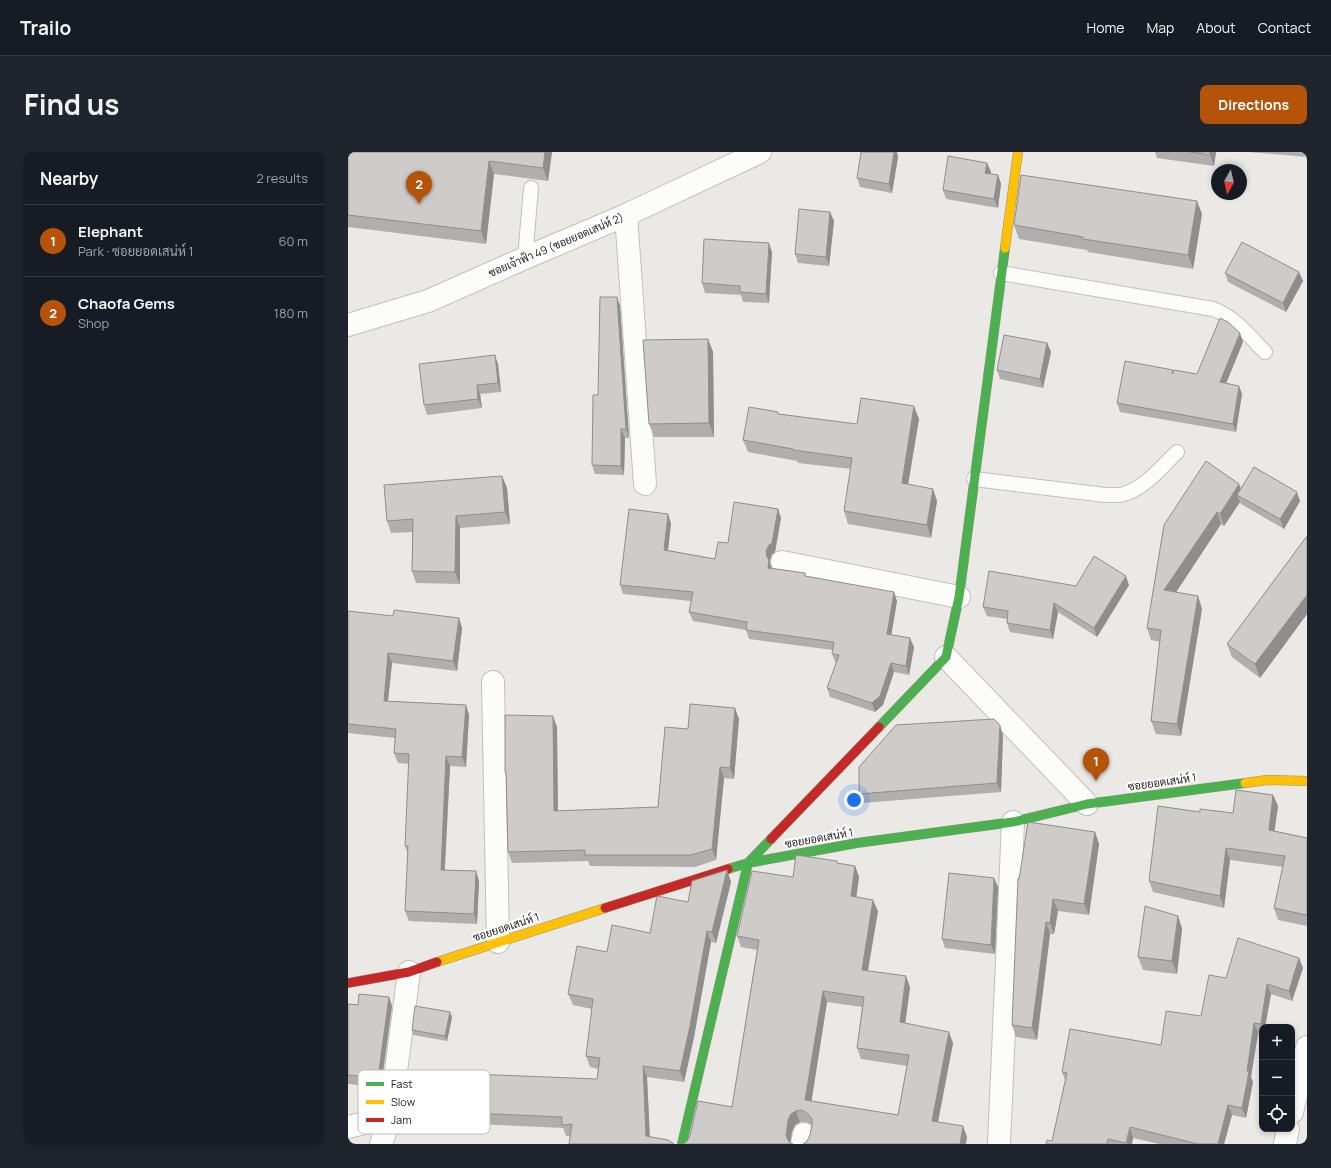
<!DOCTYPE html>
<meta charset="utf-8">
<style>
body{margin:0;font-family:Manrope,Sarabun,sans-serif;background:#20242c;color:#f1f3f6}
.controls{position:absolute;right:12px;bottom:12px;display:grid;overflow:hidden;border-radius:8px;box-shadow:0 2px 6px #0003}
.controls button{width:36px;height:36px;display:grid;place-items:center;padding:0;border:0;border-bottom:1px solid #363941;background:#171b24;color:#f1f3f6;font:20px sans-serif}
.compass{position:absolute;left:863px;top:12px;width:36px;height:36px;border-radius:50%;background:#171b24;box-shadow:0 2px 6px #0003;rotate:188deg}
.you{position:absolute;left:506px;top:648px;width:14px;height:14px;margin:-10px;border:3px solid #fff;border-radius:50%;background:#1a73e8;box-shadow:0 0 0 6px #1a73e833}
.badge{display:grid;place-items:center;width:26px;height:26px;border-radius:50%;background:#b45309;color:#fff;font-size:13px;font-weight:700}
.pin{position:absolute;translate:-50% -33px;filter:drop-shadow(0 1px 2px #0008)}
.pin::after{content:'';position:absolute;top:21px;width:14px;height:12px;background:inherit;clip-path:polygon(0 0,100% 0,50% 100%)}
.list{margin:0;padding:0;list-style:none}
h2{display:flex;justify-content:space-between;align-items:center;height:52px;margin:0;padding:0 16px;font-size:17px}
h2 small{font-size:13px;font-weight:400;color:#9ea1a6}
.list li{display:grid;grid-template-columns:26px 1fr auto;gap:12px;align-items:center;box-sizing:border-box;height:72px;padding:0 16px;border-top:1px solid #363941}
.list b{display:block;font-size:15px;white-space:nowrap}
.list p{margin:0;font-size:13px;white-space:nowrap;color:#9ea1a6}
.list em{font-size:13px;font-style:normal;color:#9ea1a6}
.icon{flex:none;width:22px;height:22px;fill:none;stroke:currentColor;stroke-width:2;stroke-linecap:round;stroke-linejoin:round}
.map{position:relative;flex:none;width:959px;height:992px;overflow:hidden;border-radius:8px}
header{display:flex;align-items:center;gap:24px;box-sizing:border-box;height:56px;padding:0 20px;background:#171b24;border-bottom:1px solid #363941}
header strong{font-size:19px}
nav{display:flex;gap:22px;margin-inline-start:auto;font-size:14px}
.intro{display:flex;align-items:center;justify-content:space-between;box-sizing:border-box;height:96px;padding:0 24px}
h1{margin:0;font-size:28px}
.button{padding:10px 18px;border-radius:8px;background:#b45309;color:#fff;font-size:14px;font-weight:700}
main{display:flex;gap:24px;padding:0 24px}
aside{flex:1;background:#171b24;border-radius:8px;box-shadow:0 2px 6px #0003}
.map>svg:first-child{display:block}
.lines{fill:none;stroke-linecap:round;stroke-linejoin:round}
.lane-casing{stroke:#c1c0be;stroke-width:16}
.street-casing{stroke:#c1c0be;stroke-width:24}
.fast-casing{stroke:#939380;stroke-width:10}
.slow-casing{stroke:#939380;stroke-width:10}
.jam-casing{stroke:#939380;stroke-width:10}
.lane{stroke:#fcfcfb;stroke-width:14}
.street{stroke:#fcfcfb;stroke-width:22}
.fast{stroke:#4caf50;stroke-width:9}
.slow{stroke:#ffc107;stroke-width:9}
.jam{stroke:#c62828;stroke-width:9}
.wall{fill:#b1afad;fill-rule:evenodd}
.shaded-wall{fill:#908e8d}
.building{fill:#cecbc9;stroke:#908e8d;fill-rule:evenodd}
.labels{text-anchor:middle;stroke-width:4;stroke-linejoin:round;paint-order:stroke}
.street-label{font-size:11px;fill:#1d1d1d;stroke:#fff}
.key{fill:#fff;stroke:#bbb;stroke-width:1}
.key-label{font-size:11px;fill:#1d1d1d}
</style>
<header>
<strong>Trailo</strong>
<nav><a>Home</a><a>Map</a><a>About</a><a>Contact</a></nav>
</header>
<div class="intro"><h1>Find us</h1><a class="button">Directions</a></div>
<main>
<aside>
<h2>Nearby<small>2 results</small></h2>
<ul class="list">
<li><span class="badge">1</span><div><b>Elephant</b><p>Park · ซอยยอดเสน่ห์ 1</p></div><em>60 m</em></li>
<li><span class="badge">2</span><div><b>Chaofa Gems</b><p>Shop</p></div><em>180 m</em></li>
</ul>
</aside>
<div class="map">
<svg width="959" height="992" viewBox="0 0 959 992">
<rect width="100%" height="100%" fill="#ebe9e6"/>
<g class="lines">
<g class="lane-casing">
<path id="lane" d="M177,106L183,36
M653,121L865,157C887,165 901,184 917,200
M626,327L757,343C762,343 767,343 772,343C796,338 812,316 829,300"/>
</g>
<g class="street-casing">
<path id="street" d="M278,63L297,332
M0,173L80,149L177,106L278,63L412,0
M434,410L611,445
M598,505L739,652
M145,530L150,790
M944,960L959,895
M0,975L42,965L61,820
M33,992L42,965
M454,992L456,982
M651,992L665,670
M937,992L940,977"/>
</g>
<g class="fast-casing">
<path id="fast" d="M531,575L598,505L611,445L657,96
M380,717L400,711L509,691L665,670L739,652L897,631
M334,992L400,711L423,687"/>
</g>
<g class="slow-casing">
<path id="slow" d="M657,96L670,0
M897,631L919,628L959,629
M89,810L257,756"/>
</g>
<g class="jam-casing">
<path id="jam" d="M423,687L531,575
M257,756L380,717
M0,831L61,820L89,810"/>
</g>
<use href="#lane" class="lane"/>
<use href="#street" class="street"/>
<use href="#fast" class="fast"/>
<use href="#slow" class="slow"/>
<use href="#jam" class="jam"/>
</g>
<path class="wall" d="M0,0H204L200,29L146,22L138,92L0,75Z
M807,0H868L866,14L809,6Z
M901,0H959V5Z
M550,5L544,41L512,35L509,26Z
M639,11L643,20L642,22L650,23L653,32L650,56L598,47L595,38Z
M482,60L486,69L481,114L450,111L447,102Z
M854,62L845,117L740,100L739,98L671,87L666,73Z
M424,100L421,151L395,150L393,143L357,141L354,131Z
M951,120L955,129L938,160L880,130L877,121Z
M269,145L272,154L281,286H277L276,323L247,322L244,313Z
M360,187L365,200L366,285H306L301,272Z
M895,190L878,231L894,242L888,280L772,260L769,251L825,218V220L849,222Z
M699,191L703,200L695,236L652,227L649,218Z
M150,212L153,240L132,242L134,256L79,263L76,253Z
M431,262L509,272L571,267L560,333L585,337L589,349L583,386L500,372L496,359L503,317L450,311L449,309L400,300L395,288Z
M154,324L159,336L162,372L112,376V432L68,431L64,419V380L43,381L39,369Z
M893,337L952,349L936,377L893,352L892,350L876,374L873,372L828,440L850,444L854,457L833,584L808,582L803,569L812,490L803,488L799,476L816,373Z
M430,357L433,366L427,400L424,402L422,408V411L424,416L457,421L458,424L549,449L543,483L566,495L561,523L546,520L535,553L527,560L482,545L479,536L488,511L484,502L485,498L401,487L398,478L345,469L341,460L343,449L275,442L272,433L323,371L320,398L367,407L380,391Z
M959,384V462L912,526L884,505L879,492Z
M781,433L749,485L710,460L705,487L662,480L659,471V467L639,464L635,455L728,434Z
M0,459L45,464L111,466L114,476L109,519L44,511L40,549L118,553L121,563L118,615L102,614L97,718L131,729L129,772L61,769L57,759L60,702L57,694L61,612L50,611L46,601L47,586L0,581Z
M391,567L386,627L376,626L368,708L347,715L242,714L240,709L164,711L160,700L158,623L157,620L209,575L210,659L310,655L340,577Z
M655,583L653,640L514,651L511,642Z
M925,643L930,654L926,679L959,686V774L930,768L926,756L935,715L882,708L876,756L805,740L801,729L852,660L885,661Z
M747,680L751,692L741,763L710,759L706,782H702L689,888L668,885L664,873L671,727Z
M490,712L507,714L511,725L508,745L530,759L520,819L562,835L557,871L605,891L590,970L619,985L459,989L462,983L464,973L458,970H452L447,973L444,980L384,955L409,798L393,795L389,784L445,725ZM479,850L514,855L509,896L513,907L559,914L550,963L463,949Z
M379,718L383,730L368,791L363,790L346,885L336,930L299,925L302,985L218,984L215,976L127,972L123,961L249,927L250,917L242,915L238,904L244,857L225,853L220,842L259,800L302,781Z
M646,726L650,735L647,802L597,796L594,787Z
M830,764L834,777L829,822L795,818L790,805Z
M951,806L955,816L944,849L923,842L917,875H914V882L910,881L903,925L905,930L898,966L884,963L876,992H811L785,986L784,992H698L704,989L717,928L714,920L813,893L853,864L878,826Z
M41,845L44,854L33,935L0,932V852L10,853Z
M104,865L99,889L65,883L64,878Z"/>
<path class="shaded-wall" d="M197,0H204L200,29L195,16Z
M546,0H549L550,5L544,41L541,32Z
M862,0H868L866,14L862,3Z
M141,9L146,22L138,92L133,79Z
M639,11L643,20L641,30L637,21Z
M650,23L653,32L650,56L646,47Z
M849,49L854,62L845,117L840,103Z
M482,60L486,69L481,114L478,105Z
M421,91L424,100L421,151L418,142Z
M951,120L955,129L938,160L935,151Z
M269,145L272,154L281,286L278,277Z
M892,181L895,190L875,239L872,230Z
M360,187L365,200L366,285L361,271Z
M699,191L703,200L695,236L692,227Z
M147,203L150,212L153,240L150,231Z
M129,233L132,242L134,256L130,247Z
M891,234L894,242L888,280L885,272Z
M566,254L571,267L558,344L554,331Z
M273,277L277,286L276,323L273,314Z
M154,324L159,336L162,372L157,360Z
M891,332L896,344L889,343L892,350L876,374L872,362Z
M585,337L589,349L583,386L579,373Z
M949,340L952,349L936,377L932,367Z
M430,357L433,366L427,400L424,402L422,408V411L424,417L420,416L418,399Z
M869,360L873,372L821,451L816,438Z
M320,362L323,371L319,407L316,398Z
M108,364L112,376V432L107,420Z
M778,424L781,433L749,485L746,476Z
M546,440L549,449L542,491L539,482Z
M959,443V462L912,526L907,512Z
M850,444L854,457L833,584L829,572Z
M706,451L710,460L705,487L702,478Z
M111,466L114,476L109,519L105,509Z
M562,486L566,495L561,523L558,514Z
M40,501L44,511L39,558L36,549Z
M543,511L546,520L535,553L527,560L524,551Z
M118,553L121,563L118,615L114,605Z
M387,556L391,567L386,627L382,616Z
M205,564L209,575L210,670L206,659Z
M652,573L655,583L653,640L649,631Z
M98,604L102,614L96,727L93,718Z
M372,615L376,626L368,708L364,697Z
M925,643L930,654L925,690L921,678Z
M747,680L751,692L741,763L736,752Z
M878,696L882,708L876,756L872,744Z
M507,714L511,725L507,755L503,744Z
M379,718L383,730L368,791L364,780Z
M128,719L131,729L129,772L126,762Z
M646,726L650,735L647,802L643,793Z
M705,747L710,759L706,782L702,771Z
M525,748L530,759L518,829L514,818Z
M830,764L834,777L829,822L824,809Z
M698,770L702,782L689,888L684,876Z
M359,779L363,790L346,885L336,930L332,919Z
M951,806L955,816L944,849L941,839Z
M558,824L562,835L556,881L552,870Z
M919,832L923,842L917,875H914V876L913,872Z
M475,839L479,850L462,959L457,948Z
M41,845L44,854L33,935L30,926Z
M102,860L104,865L99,889L97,884Z
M906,871L910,881L903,925L905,930L898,966L894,956L899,919Z
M601,880L605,891L588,980L584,969Z
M295,914L299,925L302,992L298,984Z
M880,953L884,963L876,992H870Z
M448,959L452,970L447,973L444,980L442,992L438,984L440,968L443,962Z
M615,974L619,985L618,992H612Z
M782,975L785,986L784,992H779Z"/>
<path class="building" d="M0,0H197L195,16L141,9L133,79L0,63Z
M513,0H546L541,32L509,26Z
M842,0H862V3Z
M600,4L639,11L637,21L650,23L646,47L595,38Z
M673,23L849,49L840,103L735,87V85L666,73Z
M451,57L482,60L478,105L447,102Z
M356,87L421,91L418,142L392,140V134L354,131Z
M894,90L951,120L935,151L877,121Z
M252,145H269L278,277H273V314L244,313L245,243H250Z
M872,166L880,170L892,181L872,230L891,234L885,272L769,251L777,209L825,218L824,222L826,218L849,222Z
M656,183L699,191L692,227L649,218Z
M360,187L361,271L301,272L295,188Z
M147,203L150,231L129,233L130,247L76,253L71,212Z
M513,246L566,254L554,331L585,337L579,373L496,359L504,306L445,298V297L395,288L401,255L430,260V262L509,272Z
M858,309L891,332L872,362L869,360L816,438L850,444L829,572L803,569L813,478L799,476L816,373Z
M906,315L949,340L932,367L889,343Z
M154,324L157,360L108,364L107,420L64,419L65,367L39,369L36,333Z
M386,350L430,357L424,391L421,393L418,399L419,405L421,408L420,416L457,421V424L546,440L539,482L562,486L558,514L543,511L532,544L524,551L479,536L491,503L484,502L486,490L398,478L399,470L341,460L345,440L272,433L281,357L320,362L316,398L367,407L370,390L380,391Z
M959,384V443L907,512L879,492Z
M746,404L778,424L746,476L706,451L702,478L659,471L660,459L635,455L641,419L728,434Z
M46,458L111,466L105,509L40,501L36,549L118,553L114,605L98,604L93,718L128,719L126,762L57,759L60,694H57L61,602L46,601L48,577L0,572V459L45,464Z
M342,552L387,556L382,616L372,615L364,697L343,703H237V698L160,700L158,620H157V563L205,564L206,659L310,655L317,575L340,577Z
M646,567L652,573L649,631L511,642V615L548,573Z
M888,638L925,643L921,678L959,686V763L926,756L937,704L878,696L872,744L801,729L810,654L852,660V657L885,661Z
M680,670L747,680L736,752L705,747L702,771L698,770L684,876L664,873L670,726L671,727Z
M448,703L489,709V711L507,714L503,744L525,748L514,818L558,824L552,870L601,880L584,969L615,974L612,992H455L459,989L462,983L464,973V967L460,962L454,958L448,959L443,962L440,968L438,984L441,990L445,992H335L339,989L342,984L350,949L384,955L411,788L389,784L404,719L445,725ZM475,839L516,845L509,896L561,903L550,963L457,948Z
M379,718L364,780L359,779L342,874L332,919L295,914L298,984L320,988L326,992H221L224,972L214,973V965L123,961L124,922L249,927L252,906L238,904L245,847L220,842L229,794L259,800L264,773L302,781L309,744L340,750L344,729Z
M601,721L646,726L643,793L594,787Z
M797,754L830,764L824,809L790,805Z
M890,786L951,806L941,839L919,832L913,872L906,871L899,919L901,920L894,956L880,953L870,992H850L782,975L778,991L760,987L759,992H698L699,988L704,989L719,921L714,920L722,877L813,893L818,859L853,864L861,823L878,826Z
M11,842L41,845L30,926L0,923V852L10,853Z
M67,854L102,860L97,884L64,878Z"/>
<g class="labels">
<g class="street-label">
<text transform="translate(208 93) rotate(-23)" y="4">ซอยเจ้าฟ้า 49 (ซอยยอดเสน่ห์ 2)</text>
<text transform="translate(814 630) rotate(-8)" y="4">ซอยยอดเสน่ห์ 1</text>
<text transform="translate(471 686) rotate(-10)" y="4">ซอยยอดเสน่ห์ 1</text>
<text transform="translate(158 775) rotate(-18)" y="4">ซอยยอดเสน่ห์ 1</text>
</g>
</g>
<rect x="10" y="918" width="132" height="64" rx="6" class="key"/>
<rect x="18" y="930" width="18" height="4" fill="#4caf50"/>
<rect x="18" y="948" width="18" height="4" fill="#ffc107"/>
<rect x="18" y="966" width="18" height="4" fill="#c62828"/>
<g class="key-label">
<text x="43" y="936">Fast</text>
<text x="43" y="954">Slow</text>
<text x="43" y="972">Jam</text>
</g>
</svg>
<div class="controls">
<button>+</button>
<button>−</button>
<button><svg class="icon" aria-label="locate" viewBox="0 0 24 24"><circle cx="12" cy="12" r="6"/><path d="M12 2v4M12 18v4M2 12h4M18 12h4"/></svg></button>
</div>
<svg class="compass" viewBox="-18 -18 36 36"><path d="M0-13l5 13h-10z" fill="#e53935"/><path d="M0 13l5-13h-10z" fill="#9ea1a6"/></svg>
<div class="you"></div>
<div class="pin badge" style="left:748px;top:629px">1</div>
<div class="pin badge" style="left:71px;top:52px">2</div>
</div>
</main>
